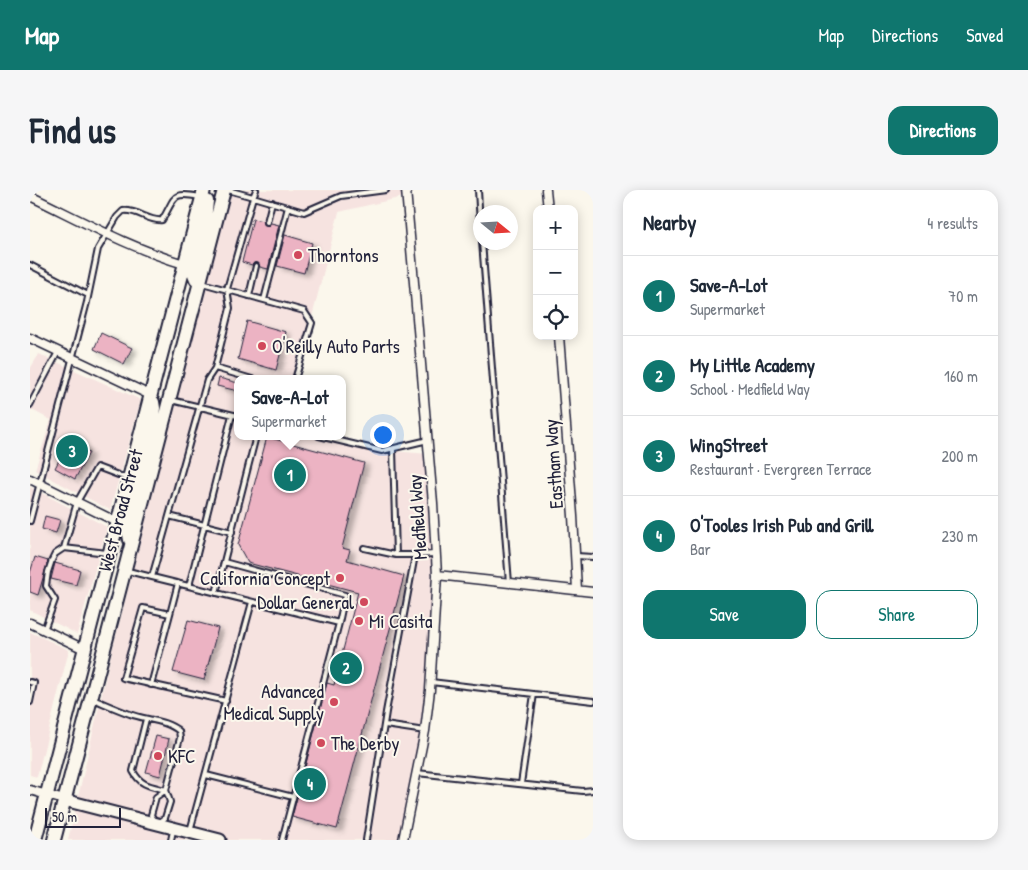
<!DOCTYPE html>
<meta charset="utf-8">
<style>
body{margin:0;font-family:"Patrick Hand",sans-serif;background:#f6f6f7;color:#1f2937}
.controls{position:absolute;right:15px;top:15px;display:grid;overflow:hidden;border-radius:10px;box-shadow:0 2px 12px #0003}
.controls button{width:45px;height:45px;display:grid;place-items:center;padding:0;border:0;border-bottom:1px solid #e0e1e3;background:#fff;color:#1f2937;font:25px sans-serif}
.compass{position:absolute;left:443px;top:15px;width:45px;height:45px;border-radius:50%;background:#fff;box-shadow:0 2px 12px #0003;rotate:108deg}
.scale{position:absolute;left:15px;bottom:12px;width:76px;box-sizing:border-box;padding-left:5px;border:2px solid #22223b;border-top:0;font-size:14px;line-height:18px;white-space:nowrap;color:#22223b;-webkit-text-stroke:4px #fbf7ec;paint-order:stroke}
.you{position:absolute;left:352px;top:244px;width:18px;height:18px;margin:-12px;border:4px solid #fff;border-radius:50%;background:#1a73e8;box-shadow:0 0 0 8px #1a73e833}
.badge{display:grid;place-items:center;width:32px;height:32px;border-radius:50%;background:#0f766e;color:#fff;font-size:16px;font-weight:700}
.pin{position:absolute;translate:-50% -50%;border:2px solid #fff;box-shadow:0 1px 5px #0006}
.popup{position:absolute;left:204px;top:185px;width:112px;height:65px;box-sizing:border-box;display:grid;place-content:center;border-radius:10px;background:#fff;filter:drop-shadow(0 1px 4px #0005);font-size:16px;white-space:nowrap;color:#747a83}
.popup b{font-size:19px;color:#1f2937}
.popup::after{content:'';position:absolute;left:50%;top:100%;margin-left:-10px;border:10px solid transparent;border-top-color:#fff}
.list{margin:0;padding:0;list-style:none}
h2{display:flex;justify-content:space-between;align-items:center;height:65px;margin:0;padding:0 20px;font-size:21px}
h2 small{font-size:16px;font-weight:400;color:#747a83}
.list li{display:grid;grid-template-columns:32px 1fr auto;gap:15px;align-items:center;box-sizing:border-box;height:80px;padding:0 20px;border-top:1px solid #e0e1e3}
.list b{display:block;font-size:19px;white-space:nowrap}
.list p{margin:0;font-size:16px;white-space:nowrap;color:#747a83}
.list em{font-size:16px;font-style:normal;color:#747a83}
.actions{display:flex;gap:10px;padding:15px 20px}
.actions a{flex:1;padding:11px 0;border:1px solid #0f766e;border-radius:15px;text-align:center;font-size:18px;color:#0f766e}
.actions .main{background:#0f766e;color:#fff}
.icon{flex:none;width:28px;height:28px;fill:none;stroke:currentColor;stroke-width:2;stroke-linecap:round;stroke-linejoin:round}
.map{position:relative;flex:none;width:563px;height:650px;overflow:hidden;border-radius:15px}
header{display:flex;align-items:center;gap:30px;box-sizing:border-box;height:70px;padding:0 25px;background:#0f766e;color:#fff}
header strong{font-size:24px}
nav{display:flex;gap:28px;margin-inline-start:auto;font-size:18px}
.intro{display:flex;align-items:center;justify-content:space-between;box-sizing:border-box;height:120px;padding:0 30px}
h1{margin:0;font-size:35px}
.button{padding:12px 22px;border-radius:15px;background:#0f766e;color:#fff;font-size:18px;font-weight:700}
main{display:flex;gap:30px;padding:0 30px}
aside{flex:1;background:#fff;border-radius:15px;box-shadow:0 2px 12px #0003}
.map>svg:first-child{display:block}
.built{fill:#f6e3e0}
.building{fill:#ecb3c3;stroke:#22223b;filter:url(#shadow)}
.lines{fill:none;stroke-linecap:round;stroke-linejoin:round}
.lane-casing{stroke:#22223b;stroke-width:8}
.street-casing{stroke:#22223b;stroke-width:11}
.secondary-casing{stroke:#22223b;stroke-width:15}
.primary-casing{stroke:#22223b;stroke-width:16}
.lane{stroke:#fbf7ec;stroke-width:4}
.street{stroke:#fbf7ec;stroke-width:8}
.secondary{stroke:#fbf7ec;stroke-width:11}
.primary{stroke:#fbf7ec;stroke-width:12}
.poi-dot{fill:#d1495b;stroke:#fbf7ec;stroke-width:2}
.labels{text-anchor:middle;stroke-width:4;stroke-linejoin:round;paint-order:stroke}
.poi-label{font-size:19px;fill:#22223b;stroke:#fbf7ec;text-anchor:start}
.street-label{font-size:19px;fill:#22223b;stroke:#fbf7ec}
</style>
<header>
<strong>Map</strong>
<nav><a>Map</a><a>Directions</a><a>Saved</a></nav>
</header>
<div class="intro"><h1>Find us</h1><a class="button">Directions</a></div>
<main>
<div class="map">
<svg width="563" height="650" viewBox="0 0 563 650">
<defs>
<filter id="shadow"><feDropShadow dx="5" dy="3" stdDeviation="2.5" flood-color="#0004"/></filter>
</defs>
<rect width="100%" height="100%" fill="#fbf7ec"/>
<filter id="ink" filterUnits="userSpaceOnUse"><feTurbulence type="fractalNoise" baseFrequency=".02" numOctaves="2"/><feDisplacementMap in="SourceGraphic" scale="10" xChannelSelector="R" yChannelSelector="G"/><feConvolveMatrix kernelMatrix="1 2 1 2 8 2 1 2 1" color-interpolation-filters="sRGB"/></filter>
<g filter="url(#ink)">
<path class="built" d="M201,0H376L377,6L309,22L266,189H208V246H281L323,258L399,264L407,385L400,500L373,650H38L80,469Z
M9,164L111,210L80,320L5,280L21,230L0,219V179Z
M0,297L77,337L47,444L0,420Z
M0,442L39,460L7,587L0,585Z"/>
<path class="building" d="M223,29L233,31L236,35L241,33L249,35L238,79L230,77L227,73H224L222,75L212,72Z
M255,45L282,53L274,83L247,76Z
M217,131L256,142L246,180L208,169Z
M71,143L102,158L94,174L64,159Z
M189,188L208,193V201L187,196Z
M237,247L334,273L312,358L320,360L317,370L374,386L307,639L262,627L297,493L304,495L328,402L218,373L208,355Z
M40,249L56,258L54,261L59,263L45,289L25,278Z
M15,326L30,330L26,343L12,339Z
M5,367L18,371L8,405L0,402V383Z
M25,373L50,380L46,395L21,389Z
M158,430L188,438L174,490L143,482Z
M126,546L139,549L130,586L116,582Z"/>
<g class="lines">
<g class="lane-casing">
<path id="lane" d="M198,0L223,7L226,0
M448,0L450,34
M237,32L242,12
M452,52L479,393
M0,75L58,105
M172,93L274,121L282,133L266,186
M219,106L226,76
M234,110L258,17
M185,178L222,189
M141,210L208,226
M0,215L28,162
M289,246L352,261L398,250
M139,326L202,342
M0,331L57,112L68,59L87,27L93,21C107,19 119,32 132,30C146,8 140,1 169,7
M34,358L47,312L67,277L96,288
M334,358L366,365
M385,365L405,364
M546,366L563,367
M194,372L315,405L309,433
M98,381L122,387
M148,393L140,424L113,418L93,488L196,511
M159,396L202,225
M186,403L226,246
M14,440L25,410L16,396L18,382L22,370L25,364L34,358L77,363
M0,492L4,493L0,512
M401,492L563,511
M121,495L140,424
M63,509C75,514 88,520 100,524C116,530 136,530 149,541L150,548L136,600C120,596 111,596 103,581L116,529
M355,535L395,541
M387,583L553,601L563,600
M176,585L263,607
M491,594L504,504
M136,600L140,612L135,628L127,634L121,625L126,607Z
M160,641L222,412
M141,650L143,641
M252,650L309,433L122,387L177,190L185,178L200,118L197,99L223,7L274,22L311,6L356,0
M336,650L356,522L385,365H366L363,259"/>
</g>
<g class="street-casing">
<path id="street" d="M516,0L518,19
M0,6C50,30 100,58 154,74
M529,146L543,326L547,400
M0,148L120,205
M0,289L87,332
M407,385L563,402
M0,433L54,459
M0,600L34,610
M373,650L395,541L400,500L407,385L403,313L376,0"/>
</g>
<g class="secondary-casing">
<path id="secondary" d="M34,610L190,650"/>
</g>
<g class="primary-casing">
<path id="primary" d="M166,89L164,84V80L174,39L177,11
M100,350L97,334L122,233L124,218L123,212
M5,650L174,0
M24,650L194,0"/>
</g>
<use href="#lane" class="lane"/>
<use href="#street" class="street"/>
<use href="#secondary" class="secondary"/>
<use href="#primary" class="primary"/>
</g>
</g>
<g class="poi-dot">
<circle cx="268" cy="65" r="5"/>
<circle cx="232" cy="156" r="5"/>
<circle cx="310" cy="388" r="5"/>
<circle cx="334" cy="412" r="5"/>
<circle cx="329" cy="431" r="5"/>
<circle cx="304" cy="512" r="5"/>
<circle cx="291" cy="553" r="5"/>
<circle cx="128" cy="566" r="5"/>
</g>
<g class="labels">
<g class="poi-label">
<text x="278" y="72">Thorntons</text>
<text x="242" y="163">O'Reilly Auto Parts</text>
<text x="300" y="395" text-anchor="end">California Concept</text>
<text x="324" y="419" text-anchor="end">Dollar General</text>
<text x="339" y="438">Mi Casita</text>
<text x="294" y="508" text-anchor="end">Advanced<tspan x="294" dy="22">Medical Supply</tspan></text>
<text x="301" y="560">The Derby</text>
<text x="138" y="573">KFC</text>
</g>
<g class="street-label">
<text transform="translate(523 274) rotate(-94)" y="7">Eastham Way</text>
<text transform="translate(90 320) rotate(-75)" y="7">West Broad Street</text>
<text transform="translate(387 327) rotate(-94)" y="7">Medfield Way</text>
</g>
</g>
</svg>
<div class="controls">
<button>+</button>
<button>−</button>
<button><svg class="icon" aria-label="locate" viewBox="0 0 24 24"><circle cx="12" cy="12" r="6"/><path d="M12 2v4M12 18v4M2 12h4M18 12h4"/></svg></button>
</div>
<svg class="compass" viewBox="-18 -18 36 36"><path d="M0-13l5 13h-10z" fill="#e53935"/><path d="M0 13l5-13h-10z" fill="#747a83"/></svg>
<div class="scale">50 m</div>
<div class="you"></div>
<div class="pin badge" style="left:260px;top:285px">1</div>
<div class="popup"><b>Save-A-Lot</b>Supermarket</div>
<div class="pin badge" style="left:316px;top:478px">2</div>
<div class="pin badge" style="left:42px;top:261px">3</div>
<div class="pin badge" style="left:280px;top:594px">4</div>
</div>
<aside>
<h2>Nearby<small>4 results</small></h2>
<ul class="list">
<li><span class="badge">1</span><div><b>Save-A-Lot</b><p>Supermarket</p></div><em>70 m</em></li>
<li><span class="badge">2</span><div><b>My Little Academy</b><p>School · Medfield Way</p></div><em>160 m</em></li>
<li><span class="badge">3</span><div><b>WingStreet</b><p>Restaurant · Evergreen Terrace</p></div><em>200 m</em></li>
<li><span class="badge">4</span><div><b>O'Tooles Irish Pub and Grill</b><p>Bar</p></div><em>230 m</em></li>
</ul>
<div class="actions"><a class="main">Save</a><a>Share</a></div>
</aside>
</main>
